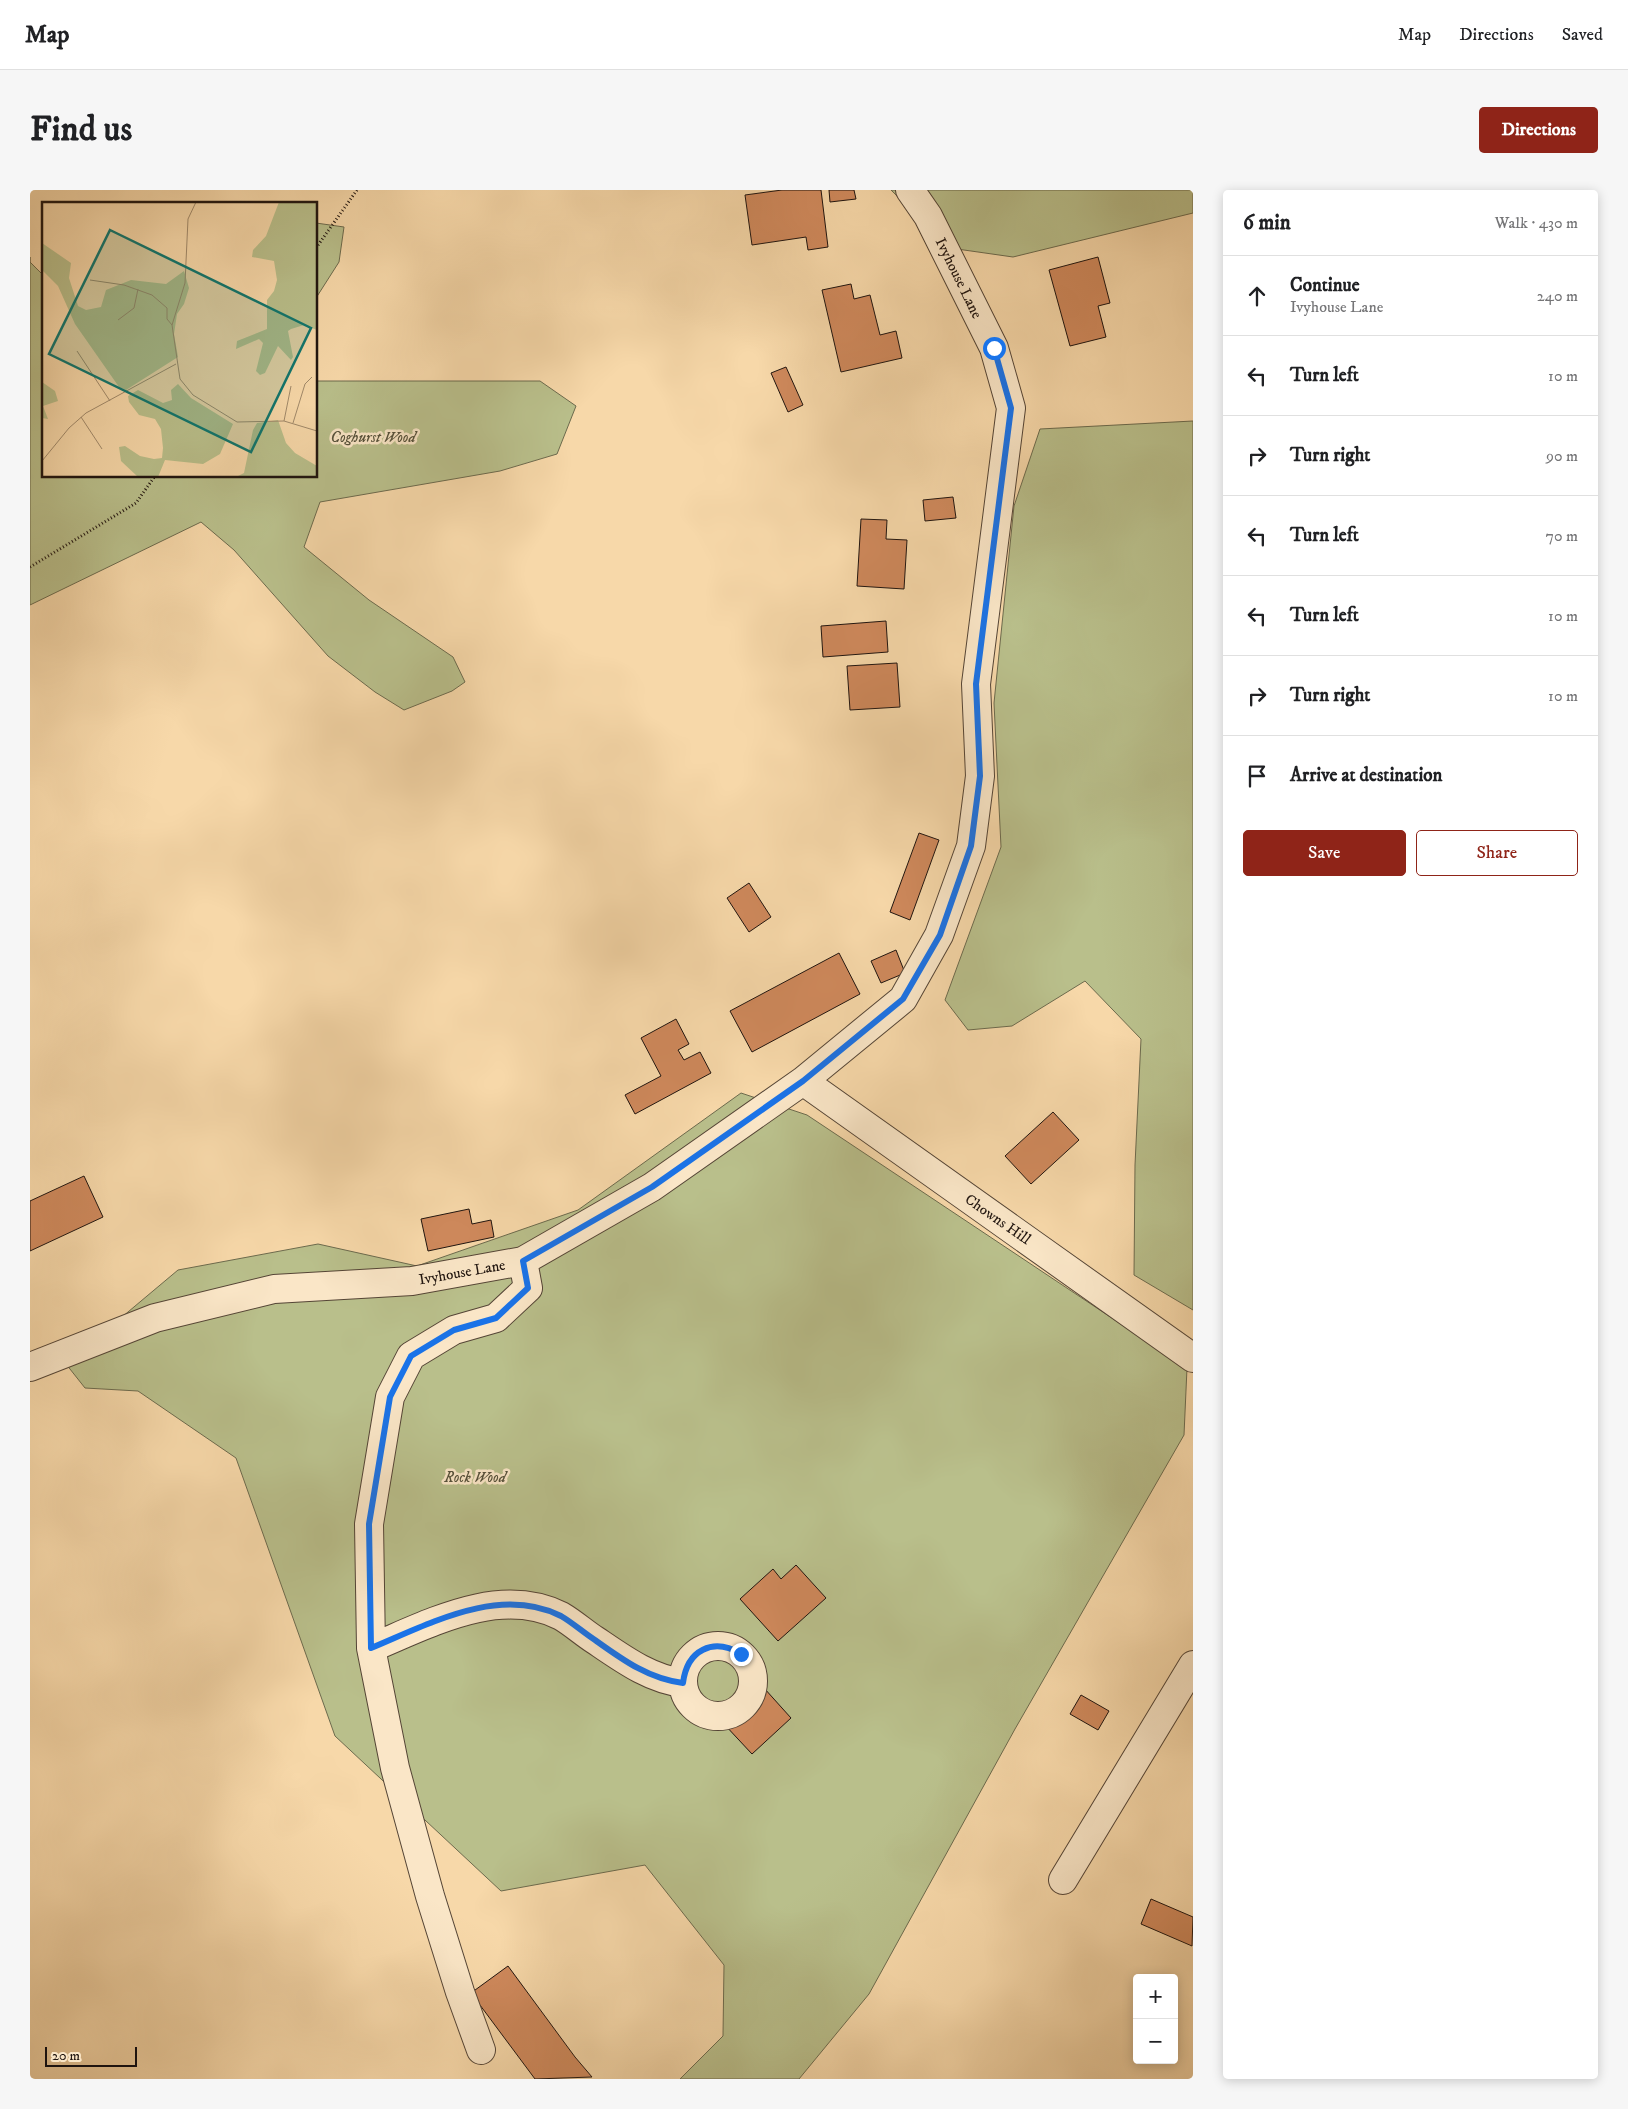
<!DOCTYPE html>
<meta charset="utf-8">
<style>
body{margin:0;font-family:"IM FELL DW Pica",serif;background:#f6f6f6;color:#202124}
.controls{position:absolute;right:15px;bottom:15px;display:grid;overflow:hidden;border-radius:5px;box-shadow:0 2px 12px #0003}
.controls button{width:45px;height:45px;display:grid;place-items:center;padding:0;border:0;border-bottom:1px solid #e0e0e0;background:#fff;color:#202124;font:25px sans-serif}
.scale{position:absolute;left:15px;bottom:12px;width:92px;box-sizing:border-box;padding-left:5px;border:2px solid #1f140f;border-top:0;font-size:14px;line-height:18px;white-space:nowrap;color:#1f140f;-webkit-text-stroke:4px #fae6c7;paint-order:stroke}
.stop{position:absolute;width:15px;height:15px;margin:-11px;border:4px solid #1a73e8;border-radius:50%;background:#fff}
.stop.end{background:#1a73e8;border-color:#fff;box-shadow:0 1px 5px #0008}
.list{margin:0;padding:0;list-style:none}
h2{display:flex;justify-content:space-between;align-items:center;height:65px;margin:0;padding:0 20px;font-size:21px}
h2 small{font-size:16px;font-weight:400;color:#757577}
.list li{display:grid;grid-template-columns:32px 1fr auto;gap:15px;align-items:center;box-sizing:border-box;height:80px;padding:0 20px;border-top:1px solid #e0e0e0}
.list b{display:block;font-size:19px;white-space:nowrap}
.list p{margin:0;font-size:16px;white-space:nowrap;color:#757577}
.list em{font-size:16px;font-style:normal;color:#757577}
.actions{display:flex;gap:10px;padding:15px 20px}
.actions a{flex:1;padding:11px 0;border:1px solid #8f2418;border-radius:5px;text-align:center;font-size:18px;color:#8f2418}
.actions .main{background:#8f2418;color:#fff}
.icon{flex:none;width:28px;height:28px;fill:none;stroke:currentColor;stroke-width:2;stroke-linecap:round;stroke-linejoin:round}
.map{position:relative;flex:none;width:1163px;height:1889px;overflow:hidden;border-radius:5px}
header{display:flex;align-items:center;gap:30px;box-sizing:border-box;height:70px;padding:0 25px;background:#fff;border-bottom:1px solid #e0e0e0}
header strong{font-size:24px}
nav{display:flex;gap:28px;margin-inline-start:auto;font-size:18px}
.intro{display:flex;align-items:center;justify-content:space-between;box-sizing:border-box;height:120px;padding:0 30px}
h1{margin:0;font-size:35px}
.button{padding:12px 22px;border-radius:5px;background:#8f2418;color:#fff;font-size:18px;font-weight:700}
main{display:flex;gap:30px;padding:0 30px}
aside{flex:1;background:#fff;border-radius:5px;box-shadow:0 2px 12px #0003}
.map>svg:first-child{display:block}
.green{fill:#b9bf8b;stroke:#6c6a4d}
.building{fill:#cf895c;stroke:#1f140f}
.lines{fill:none;stroke-linecap:round;stroke-linejoin:round}
.minor-casing{stroke:#554536;stroke-width:30}
.path{stroke:#1f140f;stroke-width:3;stroke-dasharray:1 2.5;stroke-linecap:butt}
.minor{stroke:#fae6c7;stroke-width:28}
.route{stroke:#1a73e8;stroke-width:6}
.labels{text-anchor:middle;stroke-width:5;stroke-linejoin:round;paint-order:stroke}
.street-label{font-size:15px;fill:#1f140f;stroke:#fae6c7}
.park-label{font-size:15px;font-style:italic;fill:#55503a;stroke:#fae6c7}
.inset-road{fill:none;stroke:#a18a6b;stroke-width:1}
.view{fill:#0f766e;fill-opacity:0.15;stroke:#0f766e;stroke-width:2.5}
.inset-edge{fill:none;stroke:#1f140f;stroke-width:2.5}
</style>
<header>
<strong>Map</strong>
<nav><a>Map</a><a>Directions</a><a>Saved</a></nav>
</header>
<div class="intro"><h1>Find us</h1><a class="button">Directions</a></div>
<main>
<div class="map">
<svg width="1163" height="1889" viewBox="0 0 1163 1889">
<rect width="100%" height="100%" fill="#f7d8a9"/>
<filter id="stains"><feTurbulence type="fractalNoise" baseFrequency=".004" numOctaves="4"/><feColorMatrix values="0 0 0 0 .2 0 0 0 0 .09 0 0 0 0 .02 0 0 0 .5 -.17"/></filter>
<radialGradient id="worn" r=".72"><stop offset=".6" stop-color="#630" stop-opacity="0"/><stop offset="1" stop-color="#630" stop-opacity=".3"/></radialGradient>
<path class="green" d="M861,0H1163V23L983,67L920,58Z
M286,33L314,37L309,72L286,108Z
M0,67V72L14,86V286H286V191H510L546,216L527,264L470,281L290,312L274,357L339,410L423,467L435,492L422,501L374,520L345,502L298,466L204,360L171,332L0,415Z
M1163,231V1120L1104,1085L1105,975L1111,849L1055,791L982,836L938,840L915,810L971,657L964,513L984,316L1010,239Z
M711,903L777,925L1157,1178L1154,1245L985,1539L839,1804L769,1889H650L693,1846L694,1775L615,1675L471,1701L305,1546L206,1268L108,1201L55,1198L36,1174L148,1080L288,1054L387,1076L548,1020Z"/>
<path class="building" d="M752,0H791L798,57L778,60L776,47L722,55L715,5Z
M799,0H824L826,9L800,12Z
M1068,67L1080,113L1068,116L1076,147L1040,156L1019,80Z
M821,94L824,109L840,105L850,145L866,141L872,168L811,182L792,100Z
M756,177L773,215L758,222L741,183Z
M923,307L926,328L895,331L893,310Z
M831,329L857,330L856,349L877,350L874,399L827,396Z
M856,431L858,462L793,467L791,436Z
M867,473L870,517L820,520L817,476Z
M889,643L909,650L880,730L860,722Z
M719,693L741,727L719,742L697,708Z
M866,760L875,783L851,793L841,771Z
M809,763L830,804L722,862L700,821Z
M646,829L659,854L648,860L654,870L670,862L681,883L605,924L595,905L631,886L611,848Z
M1023,922L1049,950L1001,994L975,966Z
M54,986L73,1027L0,1061V1011Z
M439,1019L442,1034L461,1030L464,1047L398,1061L391,1029Z
M766,1375L796,1408L748,1451L710,1409L743,1379L751,1389Z
M734,1498L761,1528L722,1564L694,1534Z
M1051,1505L1079,1521L1068,1540L1040,1524Z
M1121,1709L1163,1727L1162,1756L1111,1734Z
M478,1776L545,1867L562,1887L505,1889L441,1803Z"/>
<g class="lines">
<g class="minor-casing">
<path id="minor" d="M773,891L1163,1168
M0,1177L125,1128L244,1099L382,1091L493,1071L622,997L773,891L873,809L909,745L941,656L950,586L946,494L981,218L964,158L898,26L880,0
M653 1491a35 35 0 1 1 70 0a35 35 0 1 1-70 0Z
M341,1458C399,1434 469,1395 531,1426C543,1433 554,1443 565,1450C593,1469 620,1489 653,1493
M1033,1690L1163,1475
M451,1860L430,1802L400,1706L365,1578L341,1458L339,1334L360,1207L381,1166L424,1140L466,1128L498,1098L493,1071"/>
</g>
<path class="path" d="M286,58L327,0
M0,377L106,313L125,286"/>
<use href="#minor" class="minor"/>
</g>
<g class="lines">
<path class="route" d="M711,1464C683,1447 657,1460 653,1493C619,1489 593,1470 565,1450C554,1443 543,1433 531,1426C469,1395 399,1434 341,1458L339,1334L360,1207L381,1166L424,1140L466,1128L498,1098L493,1071L622,997L773,891L873,809L910,745L941,656L950,586L946,494L981,218L964,158"/>
</g>
<g class="labels">
<g class="street-label">
<text transform="translate(929 88) rotate(64)" y="5">Ivyhouse Lane</text>
<text transform="translate(968 1029) rotate(35)" y="5">Chowns Hill</text>
<text transform="translate(432 1082) rotate(-10)" y="5">Ivyhouse Lane</text>
</g>
<g class="park-label">
<text x="343" y="252">Coghurst Wood</text>
<text x="445" y="1292">Rock Wood</text>
</g>
</g>
<g transform="translate(12 12)">
<rect width="275" height="275" fill="#f7d8a9"/>
<path d="M237,0H275V128L262,123L249,127L246,129L251,155L249,158L236,144L223,171L218,173L214,169L221,141L217,137L194,147L195,139L225,127V98L232,89L235,78L232,59L210,55L211,48L224,34ZM0,41L29,61L27,76L36,104L44,108L59,105L64,88L89,78L124,82L142,69L147,86L142,102L135,112L132,132L136,155L84,188L77,185L33,122L16,84L0,68ZM0,180L13,189L16,199L1,204L6,217L0,216ZM136,182L149,196L191,222L178,252L161,262L123,258L116,275H96L79,259L77,245L83,244L98,254L112,257L120,256L121,246L119,227L113,217L97,213L87,200L86,194L96,188L121,201L130,198L129,188ZM236,218L244,241L253,251L275,264V275H194L202,271L211,228L215,221Z" fill="#b9bf8b"/>
<path class="inset-road" d="M154,0L146,17L143,81L130,123L138,177L151,193L195,220L242,219L275,229M48,78L82,83L110,93L125,106V117L130,123M76,118L92,106L96,87M35,149L68,199M39,215L60,247M242,219L249,184M251,221L263,182L270,175M0,259L27,226L44,211L134,162"/>
<path class="view" d="M68,28L269,126L209,250L7,152Z"/>
<rect width="275" height="275" class="inset-edge"/>
</g>
<rect width="100%" height="100%" filter="url(#stains)"/>
<rect width="100%" height="100%" fill="url(#worn)"/>
</svg>
<div class="controls">
<button>+</button>
<button>−</button>
</div>
<div class="scale">20 m</div>
<div class="stop" style="left:964px;top:158px"></div>
<div class="stop end" style="left:711px;top:1464px"></div>
</div>
<aside>
<h2>6 min<small>Walk · 430 m</small></h2>
<ul class="list">
<li><svg class="icon" aria-label="ahead" viewBox="0 0 24 24"><path d="M12 20V5M6 11l6-6 6 6"/></svg><div><b>Continue</b><p>Ivyhouse Lane</p></div><em>240 m</em></li>
<li><svg class="icon" aria-label="left" viewBox="0 0 24 24"><path d="M17 20v-9H6M10 6l-5 5 5 5"/></svg><div><b>Turn left</b></div><em>10 m</em></li>
<li><svg class="icon" aria-label="right" viewBox="0 0 24 24"><path d="M7 20v-9h11M14 6l5 5-5 5"/></svg><div><b>Turn right</b></div><em>90 m</em></li>
<li><svg class="icon" aria-label="left" viewBox="0 0 24 24"><path d="M17 20v-9H6M10 6l-5 5 5 5"/></svg><div><b>Turn left</b></div><em>70 m</em></li>
<li><svg class="icon" aria-label="left" viewBox="0 0 24 24"><path d="M17 20v-9H6M10 6l-5 5 5 5"/></svg><div><b>Turn left</b></div><em>10 m</em></li>
<li><svg class="icon" aria-label="right" viewBox="0 0 24 24"><path d="M7 20v-9h11M14 6l5 5-5 5"/></svg><div><b>Turn right</b></div><em>10 m</em></li>
<li><svg class="icon" aria-label="arrive" viewBox="0 0 24 24"><path d="M6 21V4h12l-3 4 3 4H6"/></svg><div><b>Arrive at destination</b></div></li>
</ul>
<div class="actions"><a class="main">Save</a><a>Share</a></div>
</aside>
</main>
